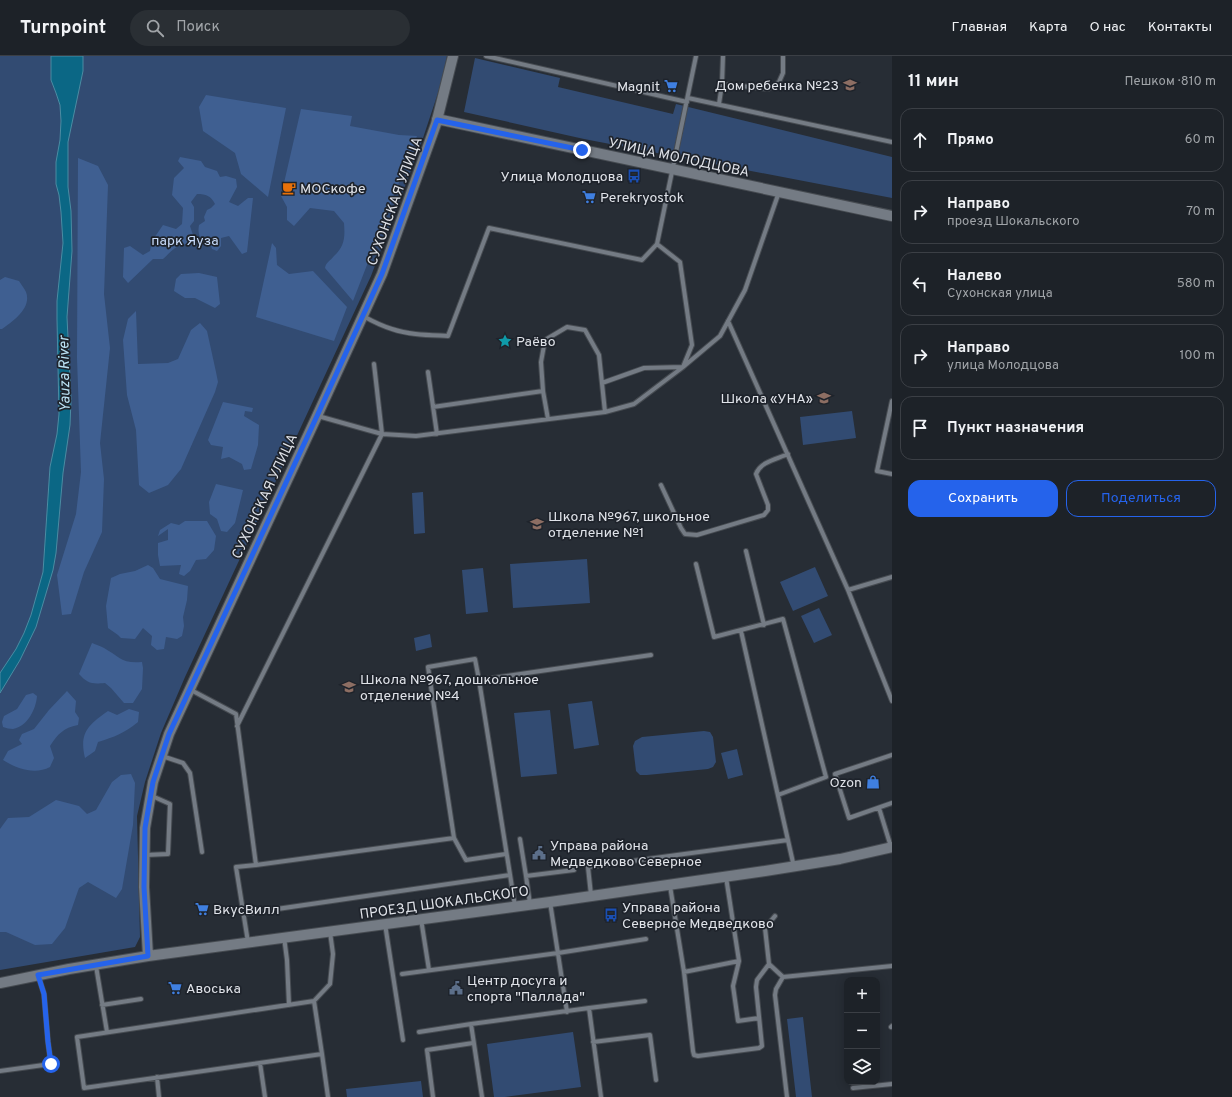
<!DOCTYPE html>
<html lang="ru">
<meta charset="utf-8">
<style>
body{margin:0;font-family:Overpass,sans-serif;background:#2a2f34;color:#f1f3f6}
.controls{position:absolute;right:12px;bottom:12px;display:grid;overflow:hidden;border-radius:8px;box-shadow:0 2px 10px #0003}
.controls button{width:36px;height:36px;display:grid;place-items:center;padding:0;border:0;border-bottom:1px solid #3b3f45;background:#1d2228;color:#f1f3f6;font:20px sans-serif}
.stop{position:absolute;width:12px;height:12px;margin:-9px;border:3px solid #2563eb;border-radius:50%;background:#fff}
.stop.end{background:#2563eb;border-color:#fff;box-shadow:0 1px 4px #0008}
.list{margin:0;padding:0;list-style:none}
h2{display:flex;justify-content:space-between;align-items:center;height:52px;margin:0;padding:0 16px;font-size:17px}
h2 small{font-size:13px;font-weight:400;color:#a0a4a8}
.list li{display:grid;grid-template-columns:26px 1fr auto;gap:12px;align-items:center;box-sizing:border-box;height:64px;margin:0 8px 8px;padding:0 8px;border:1px solid #3b3f45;border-radius:12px}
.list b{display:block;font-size:15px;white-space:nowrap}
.list p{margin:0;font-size:13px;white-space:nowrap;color:#a0a4a8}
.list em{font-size:13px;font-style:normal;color:#a0a4a8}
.actions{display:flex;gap:8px;padding:12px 16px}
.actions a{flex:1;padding:9px 0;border:1px solid #2563eb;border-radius:12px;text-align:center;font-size:14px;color:#2563eb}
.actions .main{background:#2563eb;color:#fff}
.icon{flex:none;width:22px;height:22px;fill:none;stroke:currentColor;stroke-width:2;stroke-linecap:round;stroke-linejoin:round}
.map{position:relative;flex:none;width:892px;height:1041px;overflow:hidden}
header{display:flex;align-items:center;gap:24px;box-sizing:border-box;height:56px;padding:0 20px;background:#1d2228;border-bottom:1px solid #3b3f45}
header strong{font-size:19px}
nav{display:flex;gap:22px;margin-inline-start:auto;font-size:14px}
.search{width:280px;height:36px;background:#2a2f34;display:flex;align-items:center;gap:10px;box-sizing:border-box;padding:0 14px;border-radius:22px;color:#a0a4a8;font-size:15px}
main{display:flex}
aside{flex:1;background:#1d2228}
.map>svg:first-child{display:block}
.green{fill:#324b72}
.forest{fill:#3f5f91}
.water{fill:#0b6785;stroke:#4b8ca3}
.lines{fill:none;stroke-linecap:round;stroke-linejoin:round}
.service-casing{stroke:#464b51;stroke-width:6}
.tertiary-casing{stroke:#464b51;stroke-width:12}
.service{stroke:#747b84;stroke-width:4}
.tertiary{stroke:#747b84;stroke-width:10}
.route{stroke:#2563eb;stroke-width:5}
.labels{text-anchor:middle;stroke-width:3.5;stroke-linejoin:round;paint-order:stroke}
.poi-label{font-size:14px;fill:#e0e3e9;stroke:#1e232b;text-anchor:start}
.street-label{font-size:14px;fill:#e0e3e9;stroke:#1e232b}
.park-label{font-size:14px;fill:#c9ddfc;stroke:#1e232b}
.water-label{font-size:15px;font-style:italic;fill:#bae1f3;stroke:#1e232b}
</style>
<header>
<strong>Turnpoint</strong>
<div class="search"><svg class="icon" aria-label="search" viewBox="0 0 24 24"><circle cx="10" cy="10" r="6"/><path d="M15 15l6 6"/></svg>Поиск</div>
<nav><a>Главная</a><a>Карта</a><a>О нас</a><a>Контакты</a></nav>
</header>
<main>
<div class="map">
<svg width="892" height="1041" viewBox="0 0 892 1041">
<rect width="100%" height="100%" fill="#272d35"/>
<path class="green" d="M0,0H447L441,28L422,85L371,220L185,621L161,677L145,726L137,760L140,881L135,891L0,914Z
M475,2L560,22L558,31L673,58L676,48L892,101V142L584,83L464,56Z
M852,355L856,382L803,389L800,361Z
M423,436L425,477L414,478L412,437Z
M587,503L590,547L513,552L510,508Z
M815,511L828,540L793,555L780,526Z
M483,512L488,556L466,558L462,514Z
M819,552L832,579L814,587L801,560Z
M430,578L432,591L416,595L414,582Z
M592,645L599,689L574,693L568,648Z
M550,654L557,718L521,721L514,657Z
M704,675L710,676L713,681L716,706L713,711L708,713L647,719H640L636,715L633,690L635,685L642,681Z
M737,693L743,719L728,723L721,697Z
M803,961L812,1041H796L787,963Z
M573,976L581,1031L505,1041H494L487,988Z
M421,1025L423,1041H347L346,1033Z"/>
<path class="forest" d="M206,39L286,52L268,141L241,118L235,97L203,75L199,51Z
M301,53L352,60L350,70L399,79L417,80L353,245L325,212C326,206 330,205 334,200C345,190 345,181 344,167L334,155L310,152L294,170L287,164V151L281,140Z
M180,101L201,105L205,111L217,115L220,121L226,120L236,123L237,131L229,146L238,150L248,142H253L247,196L242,198L229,180L221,182V190L217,195L212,193L211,190C201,186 197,180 199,169L205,165L204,161L207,154L211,152L215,148C211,140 206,138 197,138L191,146L194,151V165L190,170L193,179L187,181L189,188C176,188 172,195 163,203H153L128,227L123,221L124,192L130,190L143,199L150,195L152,185L163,169L176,173L182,168L183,152L172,139L174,122L184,112L178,105Z
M78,102L98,110L108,129L104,238L110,292L100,387L104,423L102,476L84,516L71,558L62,559L57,519L76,458L81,416L77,302Z
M272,187L276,192L277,209L289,218L313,215L347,251L334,285L256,261Z
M199,217L217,221L220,248L215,252L195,242H185L174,235L176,223L181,218Z
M5,221L19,225C21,228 24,232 26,236C32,252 13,265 2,273H0V224Z
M136,255L138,308L168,307L178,303L191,274L200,267L207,275L216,316L218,326L215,336L181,413L168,429L149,437L139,429L136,374L127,339L123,284L128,263Z
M223,346L253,352L252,356L245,355L244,360L259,369L258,389L251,413L244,414L242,408L229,401L221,403L223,391L211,389L208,384Z
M216,428L243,434L235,467L227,476L221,475L217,463L210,458L209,446Z
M185,465H207L216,480L214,494L206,503L196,504L190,515L184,520L179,518L181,509L160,510L158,499V487L168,484V473L158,480L160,474L171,467L179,469Z
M148,509L153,512L160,523L188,530L187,544L183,561L184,570L182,580L177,583L166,581L164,593L157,594L151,589L152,580L143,572L135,583L121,582L118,579L108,572L106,550L111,522L120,518L135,515Z
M92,587C96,589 101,590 104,592C120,601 122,608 142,606L143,612L142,633L133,647H124L111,632L105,627C92,628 88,628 79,618Z
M67,635L76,645L75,656L79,662L78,669C63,672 58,678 50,690L54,702L50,711C35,719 17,713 3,704L8,695L22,688L19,684L22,678L34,673L49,654Z
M33,637L37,640C36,653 28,670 13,673C10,673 6,672 3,671L2,666L4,660L17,653L26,639Z
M129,653L139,656L138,666C125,677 114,681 98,686L95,695L85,702C79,677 88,669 108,655L117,659Z
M131,718L135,727L133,769L122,833L116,842L88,826L79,832L65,872L52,888L35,889L6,876H0V773L8,762L29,761L56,744L79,750L87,758L96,754L112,726L121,719Z"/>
<path class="water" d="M51,0H83V15L68,86V131L71,155L72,195L67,261L71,344L70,369L63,417L56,497L53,514L36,571L20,604L0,637V617L16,593L24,577L31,559L43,516L50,411L57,378L59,358L57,263V245L63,187L61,156L59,139L56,128V106L60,84L61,65L60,49L56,37L51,24Z"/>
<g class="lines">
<g class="service-casing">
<path id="service" d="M486,0L687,46
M722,28L768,33L779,26L783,17V0
M688,42L892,86
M719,48L722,28L723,0
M363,260C372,265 382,270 392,273C410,279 429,279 448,280L489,172L642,204L657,188
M728,265L848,534
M428,316L437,378
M602,327L644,312L683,311L720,280L745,234L779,136
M543,335L541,306L545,284L567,271L585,274L599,299L605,356
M892,345L877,415L892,418
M433,351L543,335L548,363
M318,360L382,378L374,308
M661,429L681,472L685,478L697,479L764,459L768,454V449L756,418C760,406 777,403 788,398
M746,495L764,569
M696,508L714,581L783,563L826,721L778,739
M892,521L848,534L892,645
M741,575L794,811
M479,624L651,599
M191,634L236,658L256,809L454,782
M237,670L382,378L416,380L605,356L634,348L683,311L692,289L680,206L657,188L696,0
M892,699L835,718L849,762L892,747
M162,700L183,707L190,717L202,796
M879,752L891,791
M520,783L526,820
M506,798L466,804L454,782L428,611L475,603L479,624L515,850
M145,799L168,798L170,748L152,740
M726,821L739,905L733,930L738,965L759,962
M670,830L684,916L739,905
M591,839L588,811L788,784
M550,846L567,956
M530,848L526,820L574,814
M243,858L510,819
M775,860L765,872L769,908L783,921L892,910
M421,863L429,914
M385,868L403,984
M284,881L287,904L289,949
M248,886L236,811L256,809
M96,910L107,976
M684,916L693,995L694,999L698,1000L759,992L762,990L756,931L757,924L769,908
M402,918L558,897L646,883
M783,921L776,933L775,939L787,1041
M314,945L322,998L84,1032L77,981L314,945L330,928L333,898L330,876
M102,949L141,943
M589,952L645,945
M891,971L892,970
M419,976L471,968
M593,986L650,979L656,1024
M322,998L328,1041
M260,1007L265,1041
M0,1015L51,1008L48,986L44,938L38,919
M157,1021L159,1041
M853,1032L892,1028
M433,1041L427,994L473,987
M482,1041L471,968L589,952L601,1041"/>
</g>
<g class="tertiary-casing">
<path id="tertiary" d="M437,63L892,160
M148,900L144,831L145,772L153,726L169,678L317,360L382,218L436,68L453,0
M0,927L69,913L148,900L550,846L765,815L840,803L892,791"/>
</g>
<use href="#service" class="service"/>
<use href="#tertiary" class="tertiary"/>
</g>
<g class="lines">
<path class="route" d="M51,1008L48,986L44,938L38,919L148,900L144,831L145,772L153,726L169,678L317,360L382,218L437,64L582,94"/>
</g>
<defs>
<g id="school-bare" transform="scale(1.08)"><path d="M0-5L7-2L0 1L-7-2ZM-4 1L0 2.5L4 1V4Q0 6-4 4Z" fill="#8d6e63" stroke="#1e232b" stroke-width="2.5" paint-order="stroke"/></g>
<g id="supermarket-bare" transform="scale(1.08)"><path d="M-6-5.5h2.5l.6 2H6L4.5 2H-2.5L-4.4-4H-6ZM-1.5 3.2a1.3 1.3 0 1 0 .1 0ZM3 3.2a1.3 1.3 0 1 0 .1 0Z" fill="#3f7fe0" stroke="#1e232b" stroke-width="2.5" paint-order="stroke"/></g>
<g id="bus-bare" transform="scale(1.08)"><path d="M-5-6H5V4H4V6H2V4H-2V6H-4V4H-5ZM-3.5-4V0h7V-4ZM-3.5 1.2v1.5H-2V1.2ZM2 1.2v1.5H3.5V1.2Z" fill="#1a4fb4" stroke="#1e232b" stroke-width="2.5" paint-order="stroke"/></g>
<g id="cafe-bare" transform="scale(1.08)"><path d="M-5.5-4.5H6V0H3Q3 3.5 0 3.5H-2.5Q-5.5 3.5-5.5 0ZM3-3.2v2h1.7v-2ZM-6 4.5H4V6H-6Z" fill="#e8710a" stroke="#1e232b" stroke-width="2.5" paint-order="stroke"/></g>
<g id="sight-bare" transform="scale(1.08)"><path d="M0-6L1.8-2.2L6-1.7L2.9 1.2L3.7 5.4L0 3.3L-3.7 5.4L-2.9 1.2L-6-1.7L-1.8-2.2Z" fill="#0f9aa8" stroke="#1e232b" stroke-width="2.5" paint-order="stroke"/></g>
<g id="shop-bare" transform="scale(1.08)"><path d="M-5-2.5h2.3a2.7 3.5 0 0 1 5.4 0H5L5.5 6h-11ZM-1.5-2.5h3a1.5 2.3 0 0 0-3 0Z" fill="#3f7fe0" stroke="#1e232b" stroke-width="2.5" paint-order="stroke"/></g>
<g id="civic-bare" transform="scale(1.08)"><path d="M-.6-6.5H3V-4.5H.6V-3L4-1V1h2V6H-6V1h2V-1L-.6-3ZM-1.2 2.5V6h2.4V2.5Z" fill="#5c6f8a" stroke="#1e232b" stroke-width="2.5" paint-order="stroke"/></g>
</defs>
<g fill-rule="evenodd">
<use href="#school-bare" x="850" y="29"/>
<use href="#supermarket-bare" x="671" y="30"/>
<use href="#bus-bare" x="634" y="120"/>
<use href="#cafe-bare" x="289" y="132"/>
<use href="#supermarket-bare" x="589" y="141"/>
<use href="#sight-bare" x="505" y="285"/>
<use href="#school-bare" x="824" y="342"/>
<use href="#school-bare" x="537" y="468"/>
<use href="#school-bare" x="349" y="631"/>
<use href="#shop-bare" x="873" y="726"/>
<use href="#civic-bare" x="539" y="797"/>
<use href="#supermarket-bare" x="202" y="853"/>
<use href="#bus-bare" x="611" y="859"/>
<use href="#supermarket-bare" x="175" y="932"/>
<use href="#civic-bare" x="456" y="932"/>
</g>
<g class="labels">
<g class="poi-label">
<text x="839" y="34" text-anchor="end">Дом ребенка №23</text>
<text x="660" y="35" text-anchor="end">Magnit</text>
<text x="623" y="125" text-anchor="end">Улица Молодцова</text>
<text x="300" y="137">МОСкофе</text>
<text x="600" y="146">Perekryostok</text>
<text x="516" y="290">Раёво</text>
<text x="813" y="347" text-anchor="end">Школа «УНА»</text>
<text x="548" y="465">Школа №967, школьное<tspan x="548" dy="16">отделение №1</tspan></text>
<text x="360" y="628">Школа №967, дошкольное<tspan x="360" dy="16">отделение №4</tspan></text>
<text x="862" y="731" text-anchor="end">Ozon</text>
<text x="550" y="794">Управа района<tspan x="550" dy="16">Медведково Северное</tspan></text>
<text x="622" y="856">Управа района<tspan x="622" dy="16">Северное Медведково</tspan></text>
<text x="213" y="858">ВкусВилл</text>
<text x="467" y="929">Центр досуга и<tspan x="467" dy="16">спорта "Паллада"</tspan></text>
<text x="186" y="937">Авоська</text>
</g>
<g class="street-label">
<text transform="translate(679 101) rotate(12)" y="5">УЛИЦА МОЛОДЦОВА</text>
<text transform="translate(394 145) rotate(-70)" y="5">СУХОНСКАЯ УЛИЦА</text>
<text transform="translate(264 440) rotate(-65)" y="5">СУХОНСКАЯ УЛИЦА</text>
<text transform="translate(444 846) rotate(-8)" y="5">ПРОЕЗД ШОКАЛЬСКОГО</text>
</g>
<g class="park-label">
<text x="185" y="189">парк Яуза</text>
</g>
<g class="water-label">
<text transform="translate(64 318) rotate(-91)" y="5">Yauza River</text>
</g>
</g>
</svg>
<div class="controls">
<button>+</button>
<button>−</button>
<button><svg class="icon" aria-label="layers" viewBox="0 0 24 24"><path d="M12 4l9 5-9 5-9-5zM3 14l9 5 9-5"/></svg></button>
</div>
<div class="stop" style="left:51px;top:1008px"></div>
<div class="stop end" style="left:582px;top:94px"></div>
</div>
<aside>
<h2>11 мин<small>Пешком · 810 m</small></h2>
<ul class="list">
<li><svg class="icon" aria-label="ahead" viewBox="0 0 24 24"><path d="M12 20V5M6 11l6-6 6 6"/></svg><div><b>Прямо</b></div><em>60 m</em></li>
<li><svg class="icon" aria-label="right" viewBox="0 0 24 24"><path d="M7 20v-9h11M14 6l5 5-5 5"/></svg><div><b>Направо</b><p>проезд Шокальского</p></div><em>70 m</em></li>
<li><svg class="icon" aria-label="left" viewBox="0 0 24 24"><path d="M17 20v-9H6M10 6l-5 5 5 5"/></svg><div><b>Налево</b><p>Сухонская улица</p></div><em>580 m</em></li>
<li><svg class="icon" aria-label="right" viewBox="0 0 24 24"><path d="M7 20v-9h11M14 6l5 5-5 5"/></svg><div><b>Направо</b><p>улица Молодцова</p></div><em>100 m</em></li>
<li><svg class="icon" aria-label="arrive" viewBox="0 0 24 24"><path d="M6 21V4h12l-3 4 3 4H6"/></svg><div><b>Пункт назначения</b></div></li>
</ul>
<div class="actions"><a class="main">Сохранить</a><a>Поделиться</a></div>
</aside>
</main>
